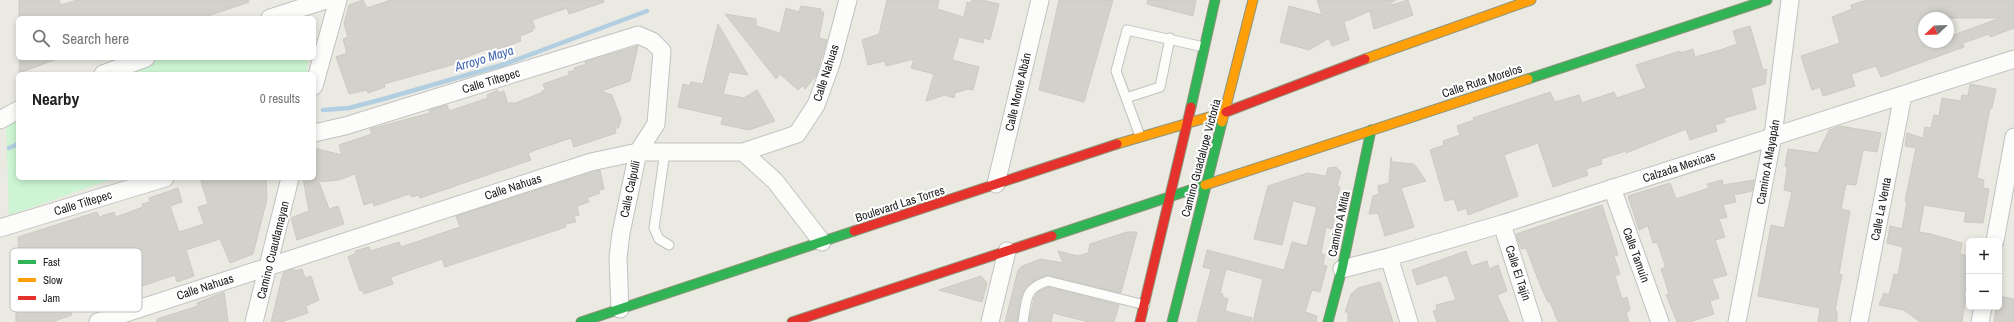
<!DOCTYPE html>
<meta charset="utf-8">
<style>
body{margin:0;font-family:"Archivo Narrow",sans-serif;background:#f2f2f2;color:#222}
.controls{position:absolute;right:12px;bottom:12px;display:grid;overflow:hidden;border-radius:6px;box-shadow:0 2px 6px #0003}
.controls button{width:36px;height:36px;display:grid;place-items:center;padding:0;border:0;border-bottom:1px solid #e0e0e0;background:#fff;color:#222;font:20px sans-serif}
.compass{position:absolute;left:1918px;top:12px;width:36px;height:36px;border-radius:50%;background:#fff;box-shadow:0 2px 6px #0003;rotate:247deg}
.list{margin:0;padding:0;list-style:none}
h2{display:flex;justify-content:space-between;align-items:center;height:52px;margin:0;padding:0 16px;font-size:17px}
h2 small{font-size:13px;font-weight:400;color:#767676}
.icon{flex:none;width:22px;height:22px;fill:none;stroke:currentColor;stroke-width:2;stroke-linecap:round;stroke-linejoin:round}
.map{position:relative;flex:none;width:2014px;height:322px;overflow:hidden}
.search{position:absolute;background:#fff;box-shadow:0 2px 6px #0003;left:16px;top:16px;width:300px;height:44px;display:flex;align-items:center;gap:10px;box-sizing:border-box;padding:0 14px;border-radius:6px;color:#767676;font-size:15px}
.panel{position:absolute;background:#fff;box-shadow:0 2px 6px #0003;left:16px;top:72px;width:300px;height:108px;border-radius:6px}
.map>svg:first-child{display:block}
.park{fill:#cdf5d4}
.lines{fill:none;stroke-linecap:round;stroke-linejoin:round}
.stream{stroke:#b2cfe1;stroke-width:4.5}
.building{fill:#d3d1cb;stroke:#cdcac3;fill-rule:evenodd}
.lane-casing{stroke:#c2c2bf;stroke-width:11}
.street-casing{stroke:#c2c2bf;stroke-width:19}
.fast-casing{stroke:#8e947a;stroke-width:11}
.slow-casing{stroke:#8e947a;stroke-width:11}
.jam-casing{stroke:#8e947a;stroke-width:11}
.lane{stroke:#fcfcfb;stroke-width:9}
.street{stroke:#fcfcfb;stroke-width:17}
.fast{stroke:#30b455;stroke-width:9}
.slow{stroke:#ff9f0a;stroke-width:9}
.jam{stroke:#e5322d;stroke-width:9}
.labels{text-anchor:middle;stroke-width:4;stroke-linejoin:round;paint-order:stroke}
.street-label{font-size:12px;fill:#1b1b1b;stroke:#fff}
.water-label{font-size:13px;font-style:italic;fill:#4064b2;stroke:#fff}
.key{fill:#fff;stroke:#bbb;stroke-width:1}
.key-label{font-size:11px;fill:#1b1b1b}
</style>
<div class="map">
<svg width="2014" height="322" viewBox="0 0 2014 322">
<rect width="100%" height="100%" fill="#eae9e2"/>
<path class="park" d="M163,58H309L306,74H116Z
M18,117V178H116L9,215L6,122Z"/>
<g class="lines">
<path class="stream" d="M323,110L349,108L387,98L505,64L647,11
M9,148L18,144"/>
</g>
<path class="building" d="M19,0H59L61,5L77,0H248L249,2L202,18H19Z
M363,0L367,8L391,0H603L604,2L569,14L567,8L532,20L535,28L532,29L533,31L520,36L521,41L489,53L487,49L454,62V64L448,66L384,84L385,87L368,93L367,90L349,94L336,57L347,53L343,39L348,37L344,24L349,5Z
M887,0H939L937,9L964,17L967,2L971,3L972,0H982L999,4L990,40L984,38L983,43L959,37L952,60L979,67L973,90L968,89L955,93L954,98L945,95L926,101L934,74L911,68L914,59L886,66L885,61L868,65L862,40L879,34Z
M1059,0H1113L1084,102L1039,90Z
M1148,0H1196L1193,16L1147,4Z
M1317,0H1396L1390,3L1391,5L1408,0L1413,15L1374,29L1370,11L1344,22L1349,40L1332,46L1329,38L1309,50L1280,42L1289,6L1322,15Z
M1867,0H2014V28L1990,37L1989,34L1963,43L1964,47L1881,77L1876,66L1851,74L1855,86L1823,96L1820,87L1812,90L1801,56L1840,43L1832,17L1852,9L1851,5ZM1924,18H2000L1948,37V42H1934L1924,45Z
M801,6L821,9L820,12H824L819,38L827,40L816,76L805,89L802,86L798,90L780,74L776,79L725,14L756,19V26L780,33L786,8L799,12Z
M718,24L748,75L729,72L723,94L744,98L757,90L775,121L749,130L721,124L723,117L678,107L683,84L690,86L691,82L703,84Z
M1750,26L1763,70L1767,69L1765,84L1751,88L1756,109L1724,118L1725,122L1715,125L1717,131L1690,140L1686,129L1626,153V151L1601,159L1602,164L1586,169L1588,175L1553,187L1538,143L1504,155L1518,196L1468,215L1466,208L1458,211L1454,199L1445,201L1430,150L1444,145L1443,141L1460,135L1457,126L1474,120L1473,118L1550,92L1555,102L1579,95L1582,103L1614,92L1617,98L1646,88L1636,65L1680,51V53L1693,49L1695,57L1720,50L1737,44L1733,31Z
M638,46L630,81L601,91L612,95L621,119L619,127L615,129L616,133L574,147L571,138L541,148L528,153L531,160L420,198L419,195L412,197L409,194L374,206L373,202L364,205L355,174L339,180L319,182L329,209L338,206L344,224L297,240L291,218L309,211L303,178H314V148L342,155L339,145L372,134L370,129L430,113L429,110L447,105L449,111L488,98L487,95L498,90L499,93L504,91L508,104L512,102L513,104L543,92L542,91L545,90L543,84L569,75L568,72L575,70L574,68L586,64L585,62Z
M20,58H57V59L19,73Z
M1970,84L1996,89L1992,108H1990L1977,178L1984,180L1983,188L1989,189L1983,223L1964,222L1966,212L1924,205L1919,232L1931,234L1962,243L1960,254L1969,256V276L1964,296L1966,297L1962,322H1920L1904,310L1879,305L1884,293L1889,295L1894,274L1898,275L1903,247L1887,243L1890,226L1902,229L1907,202L1905,201L1916,148L1905,146L1907,133L1923,138L1925,127L1931,128L1934,115L1939,116L1942,98L1961,101L1962,95L1968,96Z
M1840,126L1881,133L1877,152L1863,150L1856,185L1846,184L1841,209L1850,211L1839,274L1842,275L1835,310L1837,311V322H1818L1820,308L1758,296L1771,225L1784,228L1792,192L1784,190L1787,171V167L1785,166L1788,149L1818,153L1829,130Z
M1391,157L1392,162L1414,164L1426,181L1401,188L1414,227L1385,236L1378,213L1369,214L1373,196L1379,194L1378,186L1389,183Z
M1336,167L1341,172L1337,186L1340,187L1335,206L1337,207L1332,229L1326,227L1321,253L1325,255L1323,265L1327,266L1320,292L1312,290L1305,312L1317,316L1316,322H1253L1263,279L1226,269L1220,293L1223,294L1222,297L1228,299L1225,311L1252,318L1251,322H1197L1211,269L1203,267L1207,250L1284,270L1292,242L1307,246L1317,207L1293,201L1282,245L1254,239L1268,186L1308,173L1326,176L1328,168Z
M600,170L604,189L599,190L600,193L587,198L589,202L577,206L579,215L574,216L576,222L565,224L566,227L445,267L442,259L391,277L393,284L364,294L362,290L360,291L348,257L356,253L355,251L369,247L371,251L399,242L401,247L460,227L456,216Z
M200,178H266L267,199L253,254L230,263L220,239L186,250L194,276L177,282L175,275L107,298L104,289L69,300L72,315L52,322H16V286L29,283L27,277L30,276L23,257H19L18,237L97,212L99,217L114,212L116,217L143,207L142,204L150,202L149,198L178,188L182,202L170,206L179,232L204,224L198,207L208,204Z
M1722,180L1723,185L1754,180L1752,191L1734,195L1736,202L1723,205L1727,217L1719,219L1725,237L1715,240L1727,275L1712,279L1719,298L1710,301L1714,314L1690,322H1677L1666,295L1669,294L1661,269L1664,268L1665,265L1657,242L1653,243L1648,226L1639,230L1628,196L1670,183L1676,199L1709,188L1707,184Z
M1602,205L1618,255L1614,256L1620,274L1615,276L1622,299L1627,297L1630,310L1626,313L1629,322H1558L1550,302H1548L1546,298L1539,282L1526,248L1521,249L1516,234Z
M1127,232H1137L1121,293L1046,275L1031,282L1025,288L1020,300L1017,322H1005L1018,270L1022,266L1041,259L1063,263L1058,251L1078,256L1088,253L1090,244Z
M1466,251L1471,266L1487,261L1489,269L1498,265L1507,291L1497,295L1509,322H1437L1433,311L1437,310L1436,305L1456,300L1447,275L1417,285L1412,270Z
M294,269L295,271L302,269L305,278L311,276L319,300L306,306L308,313L281,322H271L283,273Z
M981,276L987,283L982,302L939,290Z
M1380,282L1393,322H1348V312H1345L1351,294L1358,288Z
M1048,287L1119,305L1114,322H1089L1053,313L1051,322H1029L1034,298L1038,292Z
M224,292L228,322H157V319L198,306L197,303Z
M1999,296L2014,299V322H1994L1996,307H1999Z"/>
<g class="lines">
<g class="lane-casing">
<path id="lane" d="M1126,98L1160,87L1170,38
M1140,136L1116,71L1127,30L1204,47
M665,152L654,228L659,239L669,245
M1023,322C1027,300 1024,288 1048,281L1145,305"/>
</g>
<g class="street-casing">
<path id="street" d="M270,18L326,0
M103,74L146,58
M314,86L338,0
M0,120L18,110
M314,133L345,126L638,35L652,41L662,51L656,124L638,152L621,233L618,258L620,309
M743,152L775,181L822,242
M996,184L1040,0
M1612,188L1660,322
M1502,224L1533,322
M0,228L165,178
M1995,241L2014,137
M1389,257L1409,322
M1342,269L1389,257L1502,224L2014,59
M98,322L591,162L638,152H743L797,134L816,105L831,64L848,0
M254,322L290,178
M990,322L1007,251
M1737,322L1773,136L1790,0
M1859,322L1903,95
M1980,322L1983,307"/>
</g>
<g class="fast-casing">
<path id="fast" d="M1528,79L1767,0
M1191,107L1215,0
M1052,236L1205,185
M581,322L854,231
M1172,322L1222,122
M1328,322L1342,269L1371,130"/>
</g>
<g class="slow-casing">
<path id="slow" d="M1365,59L1531,0
M1222,122L1253,0
M1117,144L1226,112
M1205,185L1528,79"/>
</g>
<g class="jam-casing">
<path id="jam" d="M1226,112L1365,59
M854,231L1117,144
M792,322L1052,236
M1140,322L1191,107"/>
</g>
<use href="#lane" class="lane"/>
<use href="#street" class="street"/>
<use href="#fast" class="fast"/>
<use href="#slow" class="slow"/>
<use href="#jam" class="jam"/>
</g>
<g class="labels">
<g class="street-label">
<text transform="translate(826 73) rotate(-72)" y="4">Calle Nahuas</text>
<text transform="translate(491 81) rotate(-17)" y="4">Calle Tiltepec</text>
<text transform="translate(1482 81) rotate(-18)" y="4">Calle Ruta Morelos</text>
<text transform="translate(1018 92) rotate(-77)" y="4">Calle Monte Albán</text>
<text transform="translate(1201 158) rotate(-75)" y="4">Camino Guadalupe Victoria</text>
<text transform="translate(1768 162) rotate(-80)" y="4">Camino A Mayapán</text>
<text transform="translate(1679 167) rotate(-18)" y="4">Calzada Mexicas</text>
<text transform="translate(513 187) rotate(-18)" y="4">Calle Nahuas</text>
<text transform="translate(630 189) rotate(-78)" y="4">Calle Calpulli</text>
<text transform="translate(83 203) rotate(-17)" y="4">Calle Tiltepec</text>
<text transform="translate(900 204) rotate(-18)" y="4">Boulevard Las Torres</text>
<text transform="translate(1881 209) rotate(-79)" y="4">Calle La Venta</text>
<text transform="translate(1339 224) rotate(-78)" y="4">Camino A Mitla</text>
<text transform="translate(273 250) rotate(-76)" y="4">Camino Cuautlamayan</text>
<text transform="translate(1636 255) rotate(70)" y="4">Calle Tamuín</text>
<text transform="translate(1518 273) rotate(72)" y="4">Calle El Tajín</text>
<text transform="translate(205 287) rotate(-18)" y="4">Calle Nahuas</text>
</g>
<g class="water-label">
<text transform="translate(484 58) rotate(-17)" y="5">Arroyo Maya</text>
</g>
</g>
<rect x="10" y="248" width="132" height="64" rx="6" class="key"/>
<rect x="18" y="260" width="18" height="4" fill="#30b455"/>
<rect x="18" y="278" width="18" height="4" fill="#ff9f0a"/>
<rect x="18" y="296" width="18" height="4" fill="#e5322d"/>
<g class="key-label">
<text x="43" y="266">Fast</text>
<text x="43" y="284">Slow</text>
<text x="43" y="302">Jam</text>
</g>
</svg>
<div class="controls">
<button>+</button>
<button>−</button>
</div>
<svg class="compass" viewBox="-18 -18 36 36"><path d="M0-13l5 13h-10z" fill="#e53935"/><path d="M0 13l5-13h-10z" fill="#767676"/></svg>
<div class="search"><svg class="icon" aria-label="search" viewBox="0 0 24 24"><circle cx="10" cy="10" r="6"/><path d="M15 15l6 6"/></svg>Search here</div>
<section class="panel">
<h2>Nearby<small>0 results</small></h2>
<ul class="list">
</ul>
</section>
</div>
